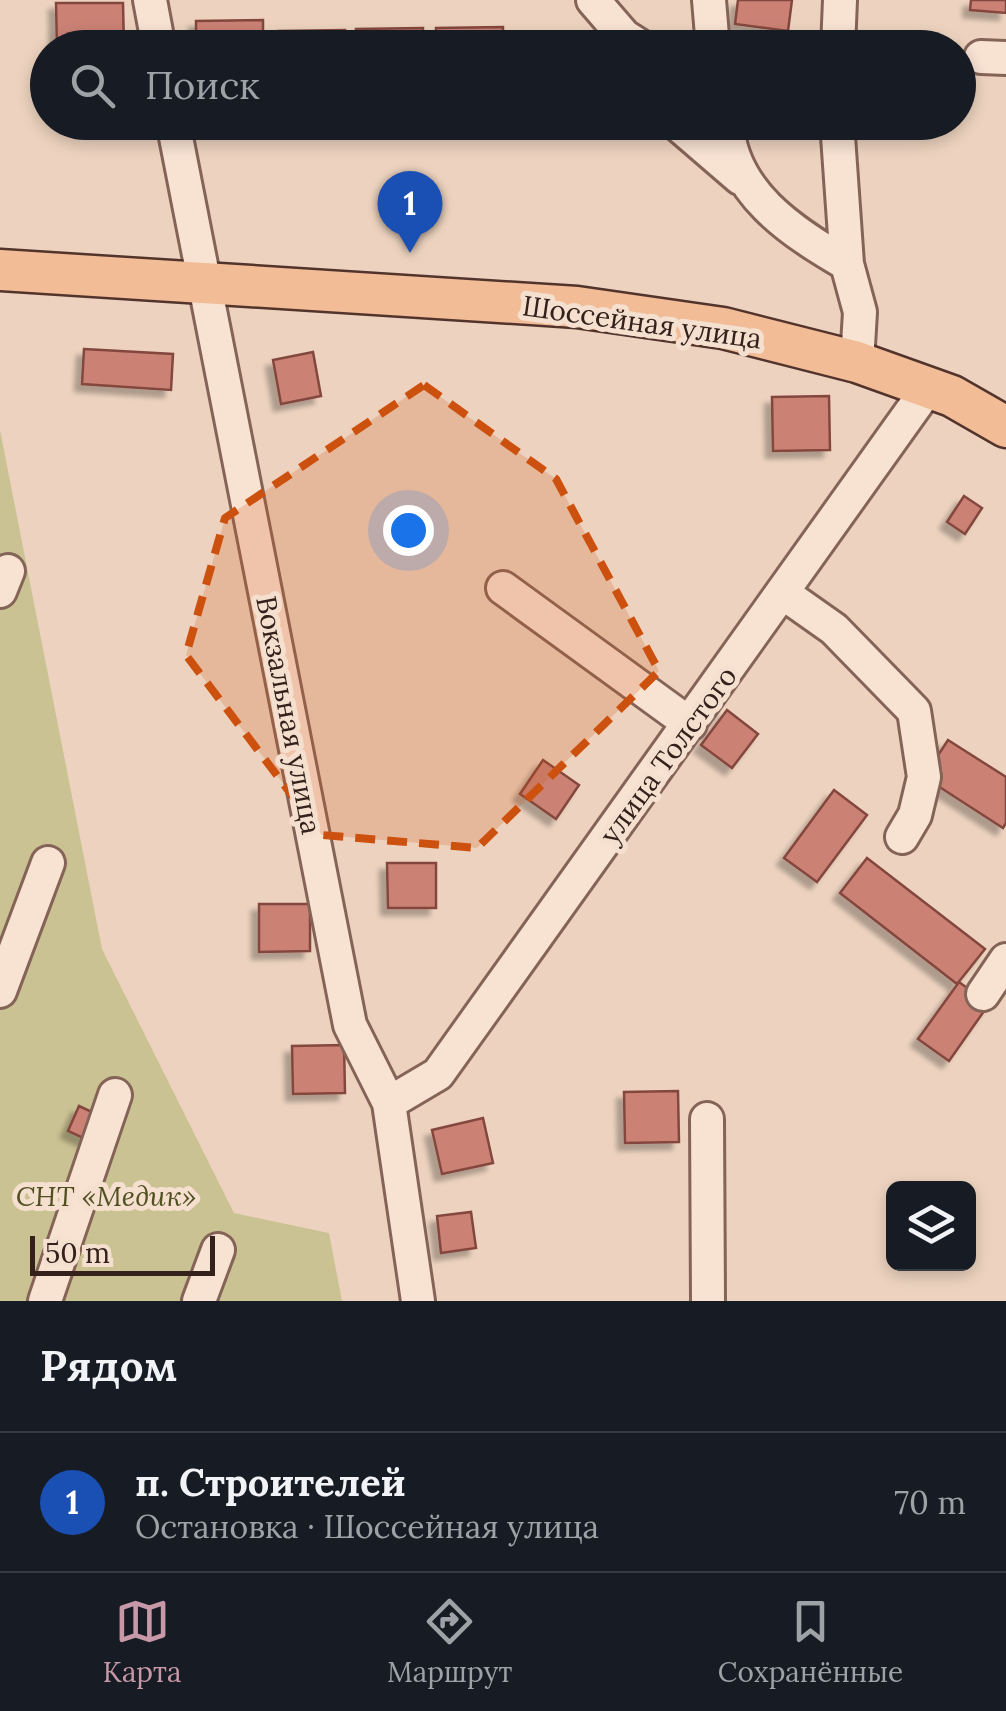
<!DOCTYPE html>
<html lang="ru">
<meta charset="utf-8">
<style>
body{margin:0;font-family:Lora,serif;background:#20242c;color:#f1f3f6}
.controls{position:absolute;right:30px;bottom:30px;display:grid;overflow:hidden;border-radius:15px;box-shadow:0 5px 15px #0003}
.controls button{width:90px;height:90px;display:grid;place-items:center;padding:0;border:0;border-bottom:2px solid #363941;background:#171b24;color:#f1f3f6;font:50px sans-serif}
.scale{position:absolute;left:30px;bottom:25px;width:185px;box-sizing:border-box;padding-left:10px;border:5px solid #35211c;border-top:0;font-size:28px;line-height:35px;white-space:nowrap;color:#35211c;-webkit-text-stroke:8px #f5dfce;paint-order:stroke}
.you{position:absolute;left:408px;top:530px;width:35px;height:35px;margin:-25px;border:8px solid #fff;border-radius:50%;background:#1a73e8;box-shadow:0 0 0 15px #1a73e833}
.badge{display:grid;place-items:center;width:65px;height:65px;border-radius:50%;background:#c798a7;color:#fff;font-size:32px;font-weight:700}
.pin{position:absolute;translate:-50% -82px;filter:drop-shadow(0 2px 5px #0008)}
.pin::after{content:'';position:absolute;top:52px;width:35px;height:30px;background:inherit;clip-path:polygon(0 0,100% 0,50% 100%)}
.list{margin:0;padding:0;list-style:none}
h2{display:flex;justify-content:space-between;align-items:center;height:130px;margin:0;padding:0 40px;font-size:42px}
h2 small{font-size:32px;font-weight:400;color:#9ea1a6}
.list li{display:grid;grid-template-columns:65px 1fr auto;gap:30px;align-items:center;box-sizing:border-box;height:140px;padding:0 40px;border-top:2px solid #363941}
.list b{display:block;font-size:38px;white-space:nowrap}
.list p{margin:0;font-size:32px;white-space:nowrap;color:#9ea1a6}
.list em{font-size:32px;font-style:normal;color:#9ea1a6}
.icon{flex:none;width:55px;height:55px;fill:none;stroke:currentColor;stroke-width:2;stroke-linecap:round;stroke-linejoin:round}
.map{position:relative;flex:none;width:1006px;height:1301px;overflow:hidden}
.search{position:absolute;background:#171b24;box-shadow:0 5px 15px #0003;left:30px;right:30px;top:30px;height:110px;display:flex;align-items:center;gap:25px;box-sizing:border-box;padding:0 35px;border-radius:55px;color:#9ea1a6;font-size:38px}
.sheet{height:270px;background:#171b24}
nav{display:flex;justify-content:space-around;align-items:center;box-sizing:border-box;height:140px;border-top:2px solid #363941;background:#171b24;font-size:28px;color:#9ea1a6}
nav a{display:grid;justify-items:center;gap:5px}
nav .on{color:#c798a7}
.map>svg:first-child{display:block}
.green{fill:#cbc293}
.building{fill:#cb8275;stroke:#84473e;stroke-width:2.5;filter:url(#shadow)}
.lines{fill:none;stroke-linecap:round;stroke-linejoin:round}
.minor-casing{stroke:#856458;stroke-width:38}
.major-casing{stroke:#53342c;stroke-width:45}
.minor{stroke:#f8e2d2;stroke-width:32}
.major{stroke:#f1bc96;stroke-width:40}
.marked{fill:#cd510e;fill-opacity:0.2;stroke:#cd510e;stroke-width:8;stroke-dasharray:20 12;stroke-linejoin:round}
.labels{text-anchor:middle;stroke-width:10;stroke-linejoin:round;paint-order:stroke}
.street-label{font-size:28px;fill:#35211c;stroke:#f5dfce}
.park-label{font-size:28px;font-style:italic;fill:#515023;stroke:#f5dfce}
</style>
<div class="map">
<svg width="1006" height="1301" viewBox="0 0 1006 1301">
<defs>
<filter id="shadow"><feDropShadow dx="-7" dy="7" stdDeviation="2.5" flood-color="#0004"/></filter>
</defs>
<rect width="100%" height="100%" fill="#edd3bf"/>
<path class="green" d="M0,430L102,949L234,1213L329,1233L342,1301H0Z"/>
<path class="building" d="M738,0H792L788,31L735,24Z
M971,0H1006V13L970,10Z
M56,3H123L124,48H57Z
M263,20V48H196V21Z
M503,27V48H436V28Z
M423,28V48H356V29Z
M345,30V48H278V31Z
M84,349L173,354L171,390L82,384Z
M313,352L321,396L281,404L273,360Z
M829,396L830,450L773,451L772,397Z
M964,496L982,508L965,534L947,522Z
M727,710L758,734L732,768L701,745Z
M948,740L1006,777V823L1003,828L924,777Z
M543,760L579,785L556,819L520,794Z
M834,790L867,815L817,882L784,858Z
M867,858L985,949L957,984L840,893Z
M387,863H436V908H388Z
M259,904H310V951L259,952Z
M959,982L989,1004L949,1061L918,1039Z
M344,1045L345,1093L293,1094L292,1046Z
M678,1091L679,1142L625,1143L624,1092Z
M79,1106L103,1117L92,1142L68,1131Z
M483,1118L493,1163L442,1174L432,1130Z
M471,1212L476,1248L441,1253L437,1216Z"/>
<g class="lines">
<g class="minor-casing">
<path id="minor" d="M150,0L159,48
M593,0L624,36L643,48
M709,0L713,48
M838,48L840,0
M981,57L1006,58
M173,122L350,1025L389,1103L418,1301
M675,122L740,178
M727,122C730,192 792,232 847,264
M837,122L847,264L860,312L857,362
M503,588L690,724
M0,591L8,571
M783,593L834,629L914,711L924,777L915,815L902,837
M0,991L48,863
M983,994L1006,960
M389,1103L438,1074L928,388
M707,1119L708,1301
M45,1301L115,1095
M199,1301L218,1250"/>
</g>
<g class="major-casing">
<path id="major" d="M0,270L577,307L723,328L857,362L952,396L1006,427"/>
</g>
<use href="#minor" class="minor"/>
<use href="#major" class="major"/>
</g>
<path class="marked" d="M424,385L556,479L659,671L477,848L322,835L186,655L225,518Z"/>
<g class="labels">
<g class="street-label">
<text transform="translate(642 322) rotate(8)" y="10">Шоссейная улица</text>
<text transform="translate(289 715) rotate(79)" y="10">Вокзальная улица</text>
<text transform="translate(668 755) rotate(-54)" y="10">улица Толстого</text>
</g>
<g class="park-label">
<text x="106" y="1206">СНТ «Медик»</text>
</g>
</g>
</svg>
<div class="controls">
<button><svg class="icon" aria-label="layers" viewBox="0 0 24 24"><path d="M12 4l9 5-9 5-9-5zM3 14l9 5 9-5"/></svg></button>
</div>
<div class="scale">50 m</div>
<div class="you"></div>
<div class="pin badge" style="left:410px;top:253px;background:#1a4fb4">1</div>
<div class="search"><svg class="icon" aria-label="search" viewBox="0 0 24 24"><circle cx="10" cy="10" r="6"/><path d="M15 15l6 6"/></svg>Поиск</div>
</div>
<section class="sheet">
<h2>Рядом<small></small></h2>
<ul class="list">
<li><span class="badge" style="background:#1a4fb4">1</span><div><b>п. Строителей</b><p>Остановка · Шоссейная улица</p></div><em>70 m</em></li>
</ul>
</section>
<nav>
<a class="on"><svg class="icon" aria-label="map" viewBox="0 0 24 24"><path d="M3 6l6-2 6 2 6-2v14l-6 2-6-2-6 2zM9 4v14M15 6v14"/></svg>Карта</a>
<a><svg class="icon" aria-label="directions" viewBox="0 0 24 24"><path d="M12 3l9 9-9 9-9-9zM9 14v-3h6M13 9l2 2-2 2"/></svg>Маршрут</a>
<a><svg class="icon" aria-label="saved" viewBox="0 0 24 24"><path d="M7 4h10v16l-5-4-5 4z"/></svg>Сохранённые</a>
</nav>
